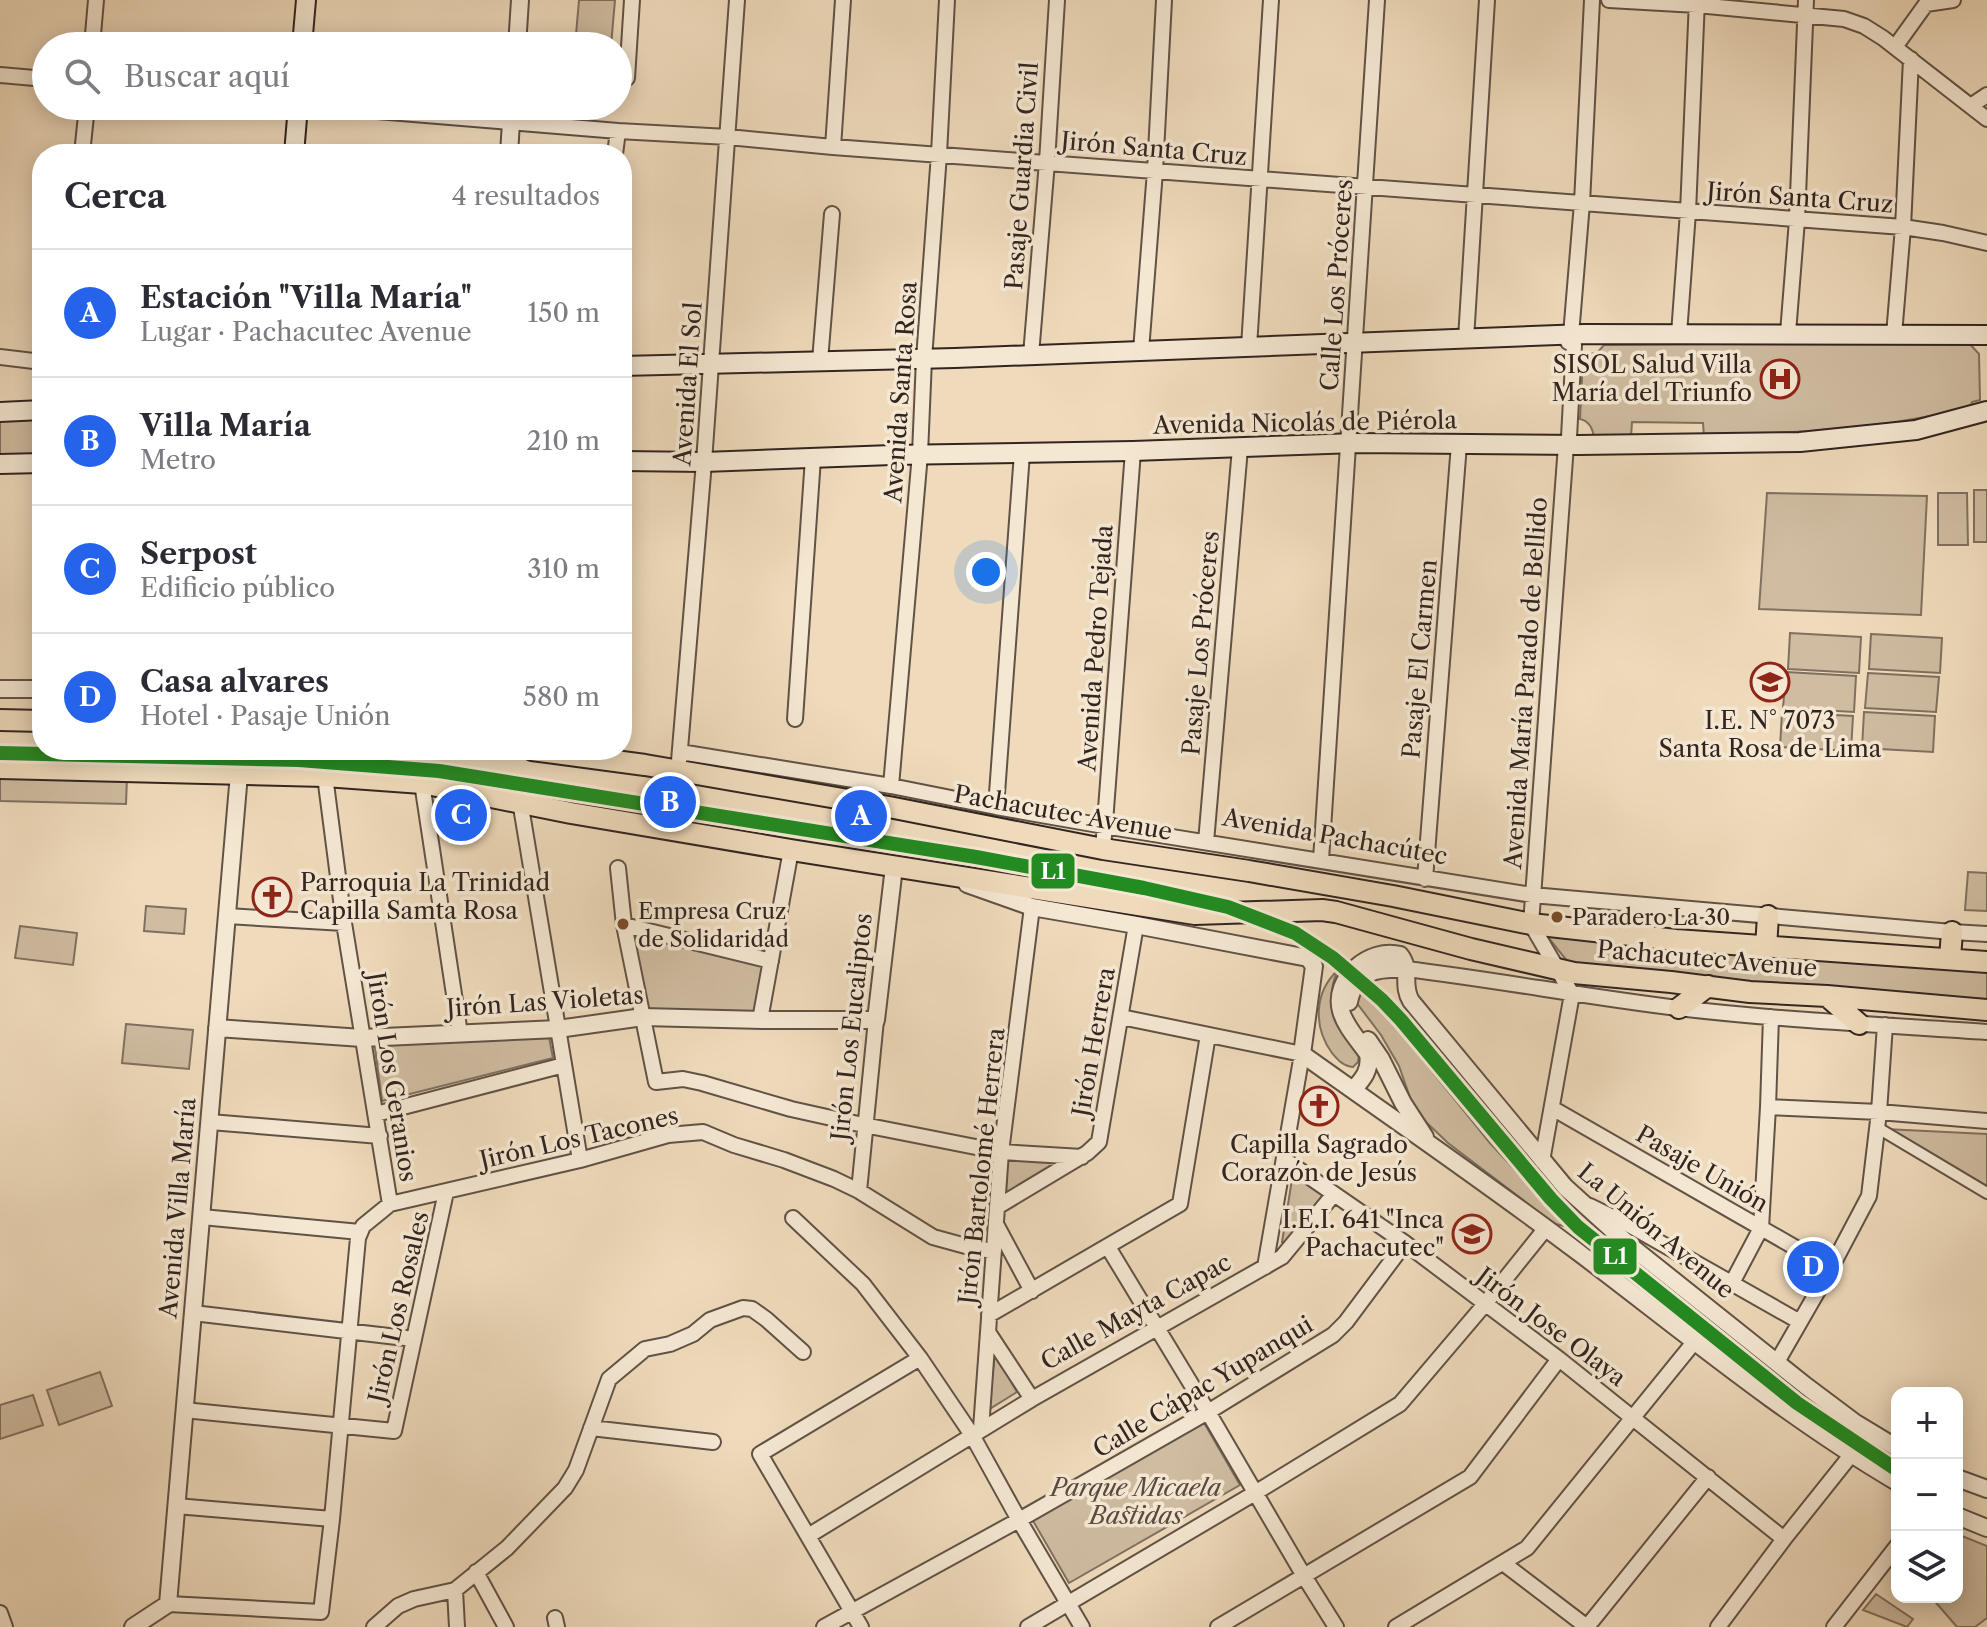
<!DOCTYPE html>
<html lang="es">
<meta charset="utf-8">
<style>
body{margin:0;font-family:"Libre Caslon Text",serif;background:#f7f7f7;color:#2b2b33}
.controls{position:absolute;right:24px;bottom:24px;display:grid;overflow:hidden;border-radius:16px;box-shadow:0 4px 20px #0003}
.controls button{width:72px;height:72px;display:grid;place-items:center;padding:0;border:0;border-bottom:2px solid #e1e1e2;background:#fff;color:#2b2b33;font:40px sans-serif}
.you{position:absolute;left:986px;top:572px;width:28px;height:28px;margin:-20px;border:6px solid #fff;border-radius:50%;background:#1a73e8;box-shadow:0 0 0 12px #1a73e833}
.badge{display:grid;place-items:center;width:52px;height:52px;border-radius:50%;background:#2563eb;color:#fff;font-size:26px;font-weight:700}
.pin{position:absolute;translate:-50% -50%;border:4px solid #fff;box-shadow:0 2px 8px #0006}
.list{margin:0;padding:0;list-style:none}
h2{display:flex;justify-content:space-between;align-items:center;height:104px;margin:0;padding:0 32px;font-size:34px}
h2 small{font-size:26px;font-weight:400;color:#7c7c81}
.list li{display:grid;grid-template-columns:52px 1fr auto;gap:24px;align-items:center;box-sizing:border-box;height:128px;padding:0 32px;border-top:2px solid #e1e1e2}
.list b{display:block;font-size:30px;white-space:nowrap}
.list p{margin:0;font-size:26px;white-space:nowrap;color:#7c7c81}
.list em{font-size:26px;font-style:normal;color:#7c7c81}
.icon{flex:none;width:44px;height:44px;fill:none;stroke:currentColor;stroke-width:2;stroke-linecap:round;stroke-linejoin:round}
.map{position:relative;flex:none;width:1987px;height:1627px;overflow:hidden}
.search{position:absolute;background:#fff;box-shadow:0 4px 20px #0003;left:32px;top:32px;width:600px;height:88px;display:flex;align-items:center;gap:20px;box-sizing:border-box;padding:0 28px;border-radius:44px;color:#7c7c81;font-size:30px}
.panel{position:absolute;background:#fff;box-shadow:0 4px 20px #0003;left:32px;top:144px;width:600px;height:616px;border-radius:32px}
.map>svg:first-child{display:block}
.green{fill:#cfbca1;stroke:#807060;stroke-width:2}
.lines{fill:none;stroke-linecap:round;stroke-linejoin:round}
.pedestrian-casing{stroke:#615246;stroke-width:14}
.minor-casing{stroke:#615246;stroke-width:18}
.tertiary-casing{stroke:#615246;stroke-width:20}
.secondary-casing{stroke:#32241f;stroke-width:22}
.primary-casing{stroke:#32241f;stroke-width:24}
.pedestrian{stroke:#f5e8d3;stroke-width:10}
.minor{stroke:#f5e8d3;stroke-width:14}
.tertiary{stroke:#f5e8d3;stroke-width:16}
.secondary{stroke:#f5e8d3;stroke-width:18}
.primary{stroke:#efdbbc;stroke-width:20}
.metro-1-casing{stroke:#f5e8d3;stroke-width:20}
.metro-1{stroke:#228b22;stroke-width:14}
.bus-dot{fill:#7a4b2a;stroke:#f5e8d3;stroke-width:3}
.labels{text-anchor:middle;stroke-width:7;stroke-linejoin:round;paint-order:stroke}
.bus-label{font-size:22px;fill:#32241f;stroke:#f5e8d3;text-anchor:start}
.street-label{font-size:24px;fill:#32241f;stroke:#f5e8d3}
.poi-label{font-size:24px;fill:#32241f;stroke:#f5e8d3;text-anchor:end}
.park-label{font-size:24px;font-style:italic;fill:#594a40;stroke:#f5e8d3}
.line-badge{stroke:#f5e8d3;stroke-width:3}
.badge-label{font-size:22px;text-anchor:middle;font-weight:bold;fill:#fff}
</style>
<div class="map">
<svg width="1987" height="1627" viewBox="0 0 1987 1627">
<rect width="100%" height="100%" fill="#efdbbc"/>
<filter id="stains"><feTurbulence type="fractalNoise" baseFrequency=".0025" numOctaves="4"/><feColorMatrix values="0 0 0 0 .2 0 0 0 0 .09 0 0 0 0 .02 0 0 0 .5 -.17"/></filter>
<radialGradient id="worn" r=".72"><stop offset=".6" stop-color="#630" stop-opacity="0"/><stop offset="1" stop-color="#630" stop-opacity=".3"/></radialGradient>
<path class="green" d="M579,0H615L611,46H575Z
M1968,342L1979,354L1980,400L1972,402L1970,409L1885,424L1810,431L1704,437L1703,423L1632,422L1631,437L1594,438C1593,429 1589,421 1580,419L1583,358L1589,354L1597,353L1604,345Z
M28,416C47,423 42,432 42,450L36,454L0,456V418Z
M1974,490H1987V542H1974Z
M1767,493L1927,496L1921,615L1759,609Z
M1938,493H1967L1968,545H1938Z
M1790,633L1861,637L1859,673L1788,669Z
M1871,634L1942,638L1940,673L1869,669Z
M1786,672L1856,676L1854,712L1783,708Z
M1868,673L1939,677L1936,712L1865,708Z
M1782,712L1853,716L1851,751L1780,747Z
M1864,712L1935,716L1933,752L1862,748Z
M0,772L127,777L126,804L0,801Z
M1968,872L1987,873V911L1965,910Z
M146,906L186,909L184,934L144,931Z
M20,926L77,933L73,965L15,958Z
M630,931L765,966L756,1014L648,1010Z
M1549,932L1987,972V999L1607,973L1572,967L1547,936Z
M1338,970C1321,1005 1342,1026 1359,1054L1358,1062L1353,1067C1343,1066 1338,1060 1332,1053C1313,1027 1314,992 1338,970Z
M1357,985L1389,1018L1490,1143L1565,1224L1564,1226L1556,1224L1535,1209L1448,1143L1427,1123L1412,1103L1399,1066L1381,1035L1356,1002Z
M126,1024L193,1030L189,1069L122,1063Z
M549,1037L553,1058L382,1101L374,1041Z
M1885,1129L1987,1134V1188Z
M1007,1161H1065L1006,1195Z
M1293,1173L1327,1192L1285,1243L1282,1242Z
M995,1354L1017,1392L988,1410Z
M100,1372L112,1406L59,1425L47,1390Z
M33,1395L43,1425L0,1439V1405Z
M1203,1421L1240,1485L1069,1583L1032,1519Z
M1957,1534L1987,1546V1618L1975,1627H1957L1931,1597H1957Z
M1876,1594L1913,1619L1907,1627L1863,1610Z"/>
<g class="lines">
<g class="pedestrian-casing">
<path id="pedestrian" d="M1878,1128L1987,1193"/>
</g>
<g class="minor-casing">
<path id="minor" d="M1609,0L1697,5L1844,19L1864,26L1883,38L1987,119
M92,46L96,0
M1895,47L1926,4L1953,0
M0,75L46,79
M627,78L632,0
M1972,105L1987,95
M316,106L618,131L728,137L833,147L1903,227L1943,233L1987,243
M833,147L843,0
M82,154L87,106
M615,154L618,131
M1788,333L1797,220L1806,0
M1679,334L1688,212L1697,0
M1894,335L1903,227L1911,59
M1466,339L1487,0
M1568,342L1571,335L1582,203L1592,0
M1249,347L1271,0
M1141,351L1155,171L1164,0
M1031,355L1047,162L1057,0
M0,357L42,362
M820,361L832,214
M41,689L42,670
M795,719L813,458
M680,752L891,786L996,807L1104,826L1532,895L1952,932L1987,934
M679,761L704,462L737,0
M422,783L460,1034
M891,786L920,454L924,359L939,154L947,0
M520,801L580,1160
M996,807L1022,453
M1206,842L1240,448
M1103,849L1133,451
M1321,860L1377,0
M618,868L624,925L656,1082L683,1079L702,1083L791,1109L854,1123L1001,1152L1082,1157
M1425,879L1459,444
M227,916L344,923
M624,925L771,961
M1406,969C1497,980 1587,997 1678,1008C1780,1020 1884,1025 1987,1032
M1121,1017L1302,1054L1265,1267
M760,1020L791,850
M1768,1107L1879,1112L1987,1121
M1552,1108L1831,1268
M376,1114L564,1065
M210,1122L380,1136
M1285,1160L1405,1243L1559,1359L1784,1539
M1542,1161L1572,994L1531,924L1566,445L1569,437L1574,345L1571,335
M859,1191L876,1020
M390,1204L580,1160L668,1135L703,1132L734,1145L784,1160L834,1179L859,1191L933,1237L973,1248L994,1251
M1590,1206L1629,1225L1800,1322
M997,1207L1087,1153L1099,1142L1136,925
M202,1217L360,1232
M793,1218L863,1284L920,1358L972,1435L1019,1520L1082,1627
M996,1224L1032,1291
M1108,1247L1208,1412L1304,1576L1336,1627
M1732,1283L1761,1228L1768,1107L1771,1017
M193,1313L414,1339
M989,1315L1180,1204L1208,1035
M988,1332L1032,1399
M1777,1362L1831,1268L1869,1196L1879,1112L1885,1025
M184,1410L394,1431L446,1192
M591,1428L713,1442
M981,1429L1001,1152L1032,907
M176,1506L332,1519
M808,1536L1032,1399L1282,1257L1334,1194
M1503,1563L1587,1627
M476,1572L506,1627
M455,1590L457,1627
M168,1604L321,1612L332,1519L358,1238L363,1226L390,1204L344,923L325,776
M0,1613L5,1627
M555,1618L557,1627
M374,1627L398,1606L414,1599L455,1590L507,1548L565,1488L576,1470L609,1379L645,1349L670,1344L693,1334L710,1320L743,1308L752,1309L766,1319L803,1352
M824,1627L1019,1520L1208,1412L1333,1335L1346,1322L1405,1243
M861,1627L760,1454L920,1358
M1028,1627L1255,1493L1400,1404L1485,1304L1546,1228
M1218,1627L1470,1477L1559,1359
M1396,1627L1527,1548L1695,1341
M1587,1627L1708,1477
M1718,1627L1784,1539L1851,1455
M1834,1627L1897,1546"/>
</g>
<g class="tertiary-casing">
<path id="tertiary" d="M517,46L520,0
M509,154L512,106
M0,689H42
M967,884L1032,907L1136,925L1308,958L1314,966L1302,1054C1396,1121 1491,1186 1582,1255C1685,1333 1786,1417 1897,1482
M1349,1002C1355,970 1378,968 1406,969
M217,1028L362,1038L558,1029L643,1017L763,1020H876L894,867
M1368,1040L1381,1059L1403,1103L1425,1137
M1353,1090C1363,1079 1371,1070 1368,1054C1359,1041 1345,1026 1341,1011C1332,978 1370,947 1400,955C1412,970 1401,985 1411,1001L1565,1187L1628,1244L1806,1386L1854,1422L1897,1448
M1957,1478L1987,1489
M1957,1516L1987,1528
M133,1627L168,1604L239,774"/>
</g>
<g class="secondary-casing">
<path id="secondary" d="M302,46L306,0
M294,154L298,106
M622,366L955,358L1584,334L1987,335
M0,412L42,410
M622,461L704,462L892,455L1133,451L1356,443L1579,445L1800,442L1916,430L1987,411
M0,464L42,463"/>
</g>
<g class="primary-casing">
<path id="primary" d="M0,720L42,721
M532,750L645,765L889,807L1103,849L1249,871L1393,896L1531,924L1676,940L1987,962
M0,768L325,776L422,783L571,813L791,850L1195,914L1322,910L1336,912L1471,949L1574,973L1671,982L1750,992L1827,996L1987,1010
M1766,947L1768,916
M1950,958L1952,932
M1827,996L1859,1024
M1679,1008L1708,986"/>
</g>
<use href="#pedestrian" class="pedestrian"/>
<use href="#minor" class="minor"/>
<use href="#tertiary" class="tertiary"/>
<use href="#secondary" class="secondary"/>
<use href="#primary" class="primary"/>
<g class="metro-1-casing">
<path id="metro-1" d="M0,753L299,760L439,771L976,857L1144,888L1228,907L1295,933L1333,958L1382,1000L1401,1020L1551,1199L1578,1227L1797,1403L1897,1470"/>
</g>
<use href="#metro-1" class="metro-1"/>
</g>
<defs>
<g id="hospital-ring" transform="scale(2)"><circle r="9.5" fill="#f5e8d3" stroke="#8f2418" stroke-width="1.5"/><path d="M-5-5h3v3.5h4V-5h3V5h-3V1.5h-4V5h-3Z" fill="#8f2418"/></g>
<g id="school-ring" transform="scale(2)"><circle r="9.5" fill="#f5e8d3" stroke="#8f2418" stroke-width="1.5"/><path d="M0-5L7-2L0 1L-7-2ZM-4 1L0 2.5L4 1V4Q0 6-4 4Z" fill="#8f2418"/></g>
<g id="church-ring" transform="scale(2)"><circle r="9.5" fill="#f5e8d3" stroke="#8f2418" stroke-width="1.5"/><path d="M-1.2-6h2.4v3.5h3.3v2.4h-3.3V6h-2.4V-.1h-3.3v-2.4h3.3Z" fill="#8f2418"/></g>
</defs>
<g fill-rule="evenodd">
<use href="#hospital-ring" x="1780" y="379"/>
<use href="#school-ring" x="1770" y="682"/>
<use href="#church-ring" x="272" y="897"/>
<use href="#church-ring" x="1319" y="1106"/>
<use href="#school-ring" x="1472" y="1234"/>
</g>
<g class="bus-dot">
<circle cx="1557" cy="917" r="7"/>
<circle cx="623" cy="924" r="7"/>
</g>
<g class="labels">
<g class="bus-label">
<text x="638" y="919">Empresa Cruz<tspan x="638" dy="28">de Solidaridad</tspan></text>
<text x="1572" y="925">Paradero La 30</text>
</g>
<g class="street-label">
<text transform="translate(1154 149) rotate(5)" y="8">Jirón Santa Cruz</text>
<text transform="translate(1022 176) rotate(-86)" y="8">Pasaje Guardia Civil</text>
<text transform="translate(1800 198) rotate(4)" y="8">Jirón Santa Cruz</text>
<text transform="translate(1337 285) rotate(-86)" y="8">Calle Los Próceres</text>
<text transform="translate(688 384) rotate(-86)" y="8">Avenida El Sol</text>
<text transform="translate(901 392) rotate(-86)" y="8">Avenida Santa Rosa</text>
<text transform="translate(1305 423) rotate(-1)" y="8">Avenida Nicolás de Piérola</text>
<text transform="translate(1201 643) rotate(-85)" y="8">Pasaje Los Próceres</text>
<text transform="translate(1096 648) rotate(-86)" y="8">Avenida Pedro Tejada</text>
<text transform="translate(1420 659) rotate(-85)" y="8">Pasaje El Carmen</text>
<text transform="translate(1526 683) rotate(-86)" y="8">Avenida María Parado de Bellido</text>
<text transform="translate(1063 813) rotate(10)" y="8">Pachacutec Avenue</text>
<text transform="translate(1335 837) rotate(10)" y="8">Avenida Pachacútec</text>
<text transform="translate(1707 959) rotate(5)" y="8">Pachacutec Avenue</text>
<text transform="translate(545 1002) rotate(-4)" y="8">Jirón Las Violetas</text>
<text transform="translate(852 1027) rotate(-84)" y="8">Jirón Los Eucaliptos</text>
<text transform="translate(1094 1042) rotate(-80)" y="8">Jirón Herrera</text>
<text transform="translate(392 1077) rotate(81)" y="8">Jirón Los Geranios</text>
<text transform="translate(579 1138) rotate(-13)" y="8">Jirón Los Tacones</text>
<text transform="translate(982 1166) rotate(-84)" y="8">Jirón Bartolomé Herrera</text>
<text transform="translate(1702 1169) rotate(30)" y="8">Pasaje Unión</text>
<text transform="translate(178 1208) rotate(-85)" y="8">Avenida Villa María</text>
<text transform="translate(1656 1231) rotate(40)" y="8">La Unión Avenue</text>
<text transform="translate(399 1307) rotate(-77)" y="8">Jirón Los Rosales</text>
<text transform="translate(1136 1312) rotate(-29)" y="8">Calle Mayta Capac</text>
<text transform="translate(1551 1327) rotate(37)" y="8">Jirón Jose Olaya</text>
<text transform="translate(1203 1387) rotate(-31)" y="8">Calle Cápac Yupanqui</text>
</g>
<g class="poi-label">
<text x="1752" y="373">SISOL Salud Villa<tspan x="1752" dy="28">María del Triunfo</tspan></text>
<text x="1770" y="729" text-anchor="middle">I.E. N° 7073<tspan x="1770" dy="28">Santa Rosa de Lima</tspan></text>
<text x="300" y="891" text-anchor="start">Parroquia La Trinidad<tspan x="300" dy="28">Capilla Samta Rosa</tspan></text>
<text x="1319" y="1153" text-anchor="middle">Capilla Sagrado<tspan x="1319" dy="28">Corazón de Jesús</tspan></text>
<text x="1444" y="1228">I.E.I. 641 "Inca<tspan x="1444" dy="28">Pachacutec"</tspan></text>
</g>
<g class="park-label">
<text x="1136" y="1496">Parque Micaela<tspan x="1136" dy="28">Bastidas</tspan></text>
</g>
</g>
<g class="line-badge">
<rect x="1030" y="852" width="46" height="38" rx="8" fill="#228b22"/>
<rect x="1592" y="1237" width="46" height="39" rx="8" fill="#228b22"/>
</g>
<g class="badge-label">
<text x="1053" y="879">L1</text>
<text x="1615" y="1264">L1</text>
</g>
<rect width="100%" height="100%" filter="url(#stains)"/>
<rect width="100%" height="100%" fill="url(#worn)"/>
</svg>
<div class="controls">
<button>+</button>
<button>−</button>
<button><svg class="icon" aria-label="layers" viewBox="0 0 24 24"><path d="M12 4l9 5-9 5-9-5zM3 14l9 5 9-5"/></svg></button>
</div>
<div class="you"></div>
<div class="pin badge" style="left:861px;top:816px">A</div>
<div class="pin badge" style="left:670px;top:802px">B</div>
<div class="pin badge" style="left:461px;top:815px">C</div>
<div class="pin badge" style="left:1813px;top:1267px">D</div>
<div class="search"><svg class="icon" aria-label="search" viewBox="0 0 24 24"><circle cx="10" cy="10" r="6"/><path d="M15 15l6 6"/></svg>Buscar aquí</div>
<section class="panel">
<h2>Cerca<small>4 resultados</small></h2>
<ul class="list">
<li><span class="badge">A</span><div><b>Estación &quot;Villa María&quot;</b><p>Lugar · Pachacutec Avenue</p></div><em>150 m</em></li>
<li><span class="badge">B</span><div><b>Villa María</b><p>Metro</p></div><em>210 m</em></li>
<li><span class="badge">C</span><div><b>Serpost</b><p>Edificio público</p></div><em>310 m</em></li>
<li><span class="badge">D</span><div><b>Casa alvares</b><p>Hotel · Pasaje Unión</p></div><em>580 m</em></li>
</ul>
</section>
</div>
